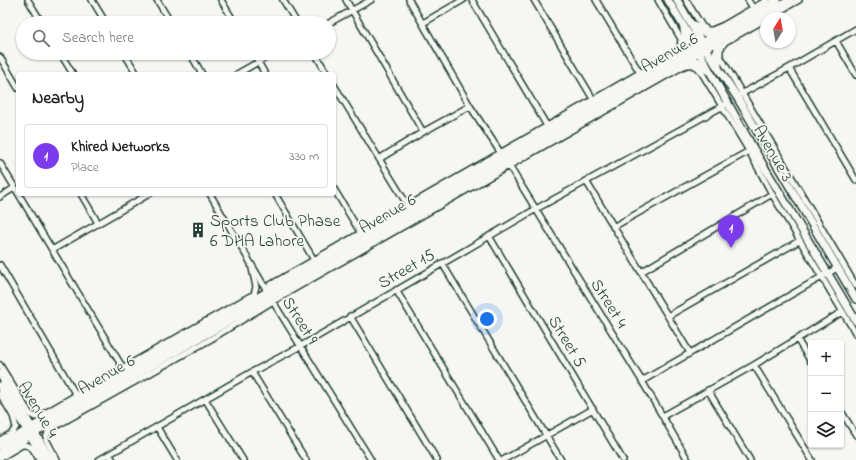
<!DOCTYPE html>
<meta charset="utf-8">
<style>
body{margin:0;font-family:"Indie Flower",sans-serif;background:#f2f2f2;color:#222}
.controls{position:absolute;right:12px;bottom:12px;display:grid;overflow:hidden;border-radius:4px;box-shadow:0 1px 3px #0004}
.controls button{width:36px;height:36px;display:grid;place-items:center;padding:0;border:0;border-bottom:1px solid #e0e0e0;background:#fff;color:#222;font:20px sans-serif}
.compass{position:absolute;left:760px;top:12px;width:36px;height:36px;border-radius:50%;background:#fff;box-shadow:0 1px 3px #0004;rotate:11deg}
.you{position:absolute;left:487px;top:319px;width:14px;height:14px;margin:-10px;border:3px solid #fff;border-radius:50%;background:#1a73e8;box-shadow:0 0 0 6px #1a73e833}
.badge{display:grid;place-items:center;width:26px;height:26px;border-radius:50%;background:#7c3aed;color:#fff;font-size:13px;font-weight:700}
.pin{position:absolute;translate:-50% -33px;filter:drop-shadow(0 1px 2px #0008)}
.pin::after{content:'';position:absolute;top:21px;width:14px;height:12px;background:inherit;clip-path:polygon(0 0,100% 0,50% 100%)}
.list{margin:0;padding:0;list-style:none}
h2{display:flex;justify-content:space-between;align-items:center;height:52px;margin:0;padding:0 16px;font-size:17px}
h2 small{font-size:13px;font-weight:400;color:#767676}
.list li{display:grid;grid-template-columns:26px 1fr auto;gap:12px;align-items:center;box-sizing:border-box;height:64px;margin:0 8px 8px;padding:0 8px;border:1px solid #e0e0e0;border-radius:4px}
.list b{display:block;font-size:15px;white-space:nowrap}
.list p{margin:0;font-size:13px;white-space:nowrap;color:#767676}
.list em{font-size:13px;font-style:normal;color:#767676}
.icon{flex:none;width:22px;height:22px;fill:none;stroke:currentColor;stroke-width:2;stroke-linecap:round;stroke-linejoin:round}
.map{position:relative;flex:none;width:856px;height:460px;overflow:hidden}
.search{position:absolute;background:#fff;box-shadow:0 1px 3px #0004;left:16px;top:16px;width:320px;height:44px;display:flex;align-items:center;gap:10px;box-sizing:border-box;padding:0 14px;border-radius:22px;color:#767676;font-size:15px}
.panel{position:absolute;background:#fff;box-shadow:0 1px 3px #0004;left:16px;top:72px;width:320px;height:124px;border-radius:4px}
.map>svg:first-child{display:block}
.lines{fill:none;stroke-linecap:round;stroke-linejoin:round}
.minor-casing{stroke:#1f3d34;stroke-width:8}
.secondary-casing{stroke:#1f3d34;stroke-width:10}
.minor{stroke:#f6f6f2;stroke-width:5}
.secondary{stroke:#f6f6f2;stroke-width:7}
.labels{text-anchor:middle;stroke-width:3.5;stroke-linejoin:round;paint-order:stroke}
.street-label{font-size:17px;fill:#1f3d34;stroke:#f6f6f2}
.poi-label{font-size:17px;fill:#1f3d34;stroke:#f6f6f2;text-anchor:start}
</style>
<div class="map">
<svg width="856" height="460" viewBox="0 0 856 460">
<rect width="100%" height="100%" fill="#f6f6f2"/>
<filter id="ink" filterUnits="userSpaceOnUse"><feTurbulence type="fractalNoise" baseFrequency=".025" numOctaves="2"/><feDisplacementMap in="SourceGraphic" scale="8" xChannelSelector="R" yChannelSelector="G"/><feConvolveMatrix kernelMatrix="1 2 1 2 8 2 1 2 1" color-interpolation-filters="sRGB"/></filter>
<g filter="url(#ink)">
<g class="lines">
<g class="minor-casing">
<path id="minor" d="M28,0L42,23
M92,0L106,23
M157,0L171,23
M221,0L235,23
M283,0L297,23
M346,0L423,132
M409,0L470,106L502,155
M472,0L547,126
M534,0L593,99
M596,0L640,73
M686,0L702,26L708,30H712L724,25L767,0
M748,0L753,8
M767,18L799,0
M766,19L725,42L720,50V56L856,286
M329,23L371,0
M423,23L463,0
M836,41L856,75
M60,53L73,74
M124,53L137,74
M190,53L202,74
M253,53L265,74
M315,53L327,74
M0,57L18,88
M789,68L856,180
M237,74L274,53
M334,85L408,206
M741,94L789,68L856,29
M379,159L423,132L470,106
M0,163L123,368
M508,164L642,381L688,460
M586,181L690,353
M334,189L360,232
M81,194L98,223
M210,194L266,289
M275,194L314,260
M0,197L14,188
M613,227L749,151
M489,236L623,460
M52,250L149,194
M442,263L561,460
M0,265L76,395
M641,272L772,194
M265,288L676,52L680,49L681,39L658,0
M396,290L499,460
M272,300L371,460
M350,316L437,460
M668,316L799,241
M797,339L811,362
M0,365L30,414L35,417L40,416L123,368L254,294L256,287L251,264
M754,365L812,460
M252,372L306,460
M642,381L837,268
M708,390L750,460
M0,394L13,416L16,427L12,433L0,440
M205,399L243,460
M841,411L856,435
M663,416L754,365L842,312
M157,427L177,460
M109,454L113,460
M0,458L22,445C32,444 35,452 39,460
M57,460L46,439L48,432L56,426L211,339L273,301L680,68C688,64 694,63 700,70L749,151L772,194L856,334
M99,460L252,372L301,346L536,209L725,105
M503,460L593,409"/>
</g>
<g class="secondary-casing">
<path id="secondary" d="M668,0L699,52L753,148L856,321
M677,0L705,48L737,97L856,299
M694,25L705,33L717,35
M682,54L686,42L684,29
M686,59L696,61L707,70
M718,65L716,52L719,40
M0,374L51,460
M0,386L45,460
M0,446L80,399L777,0
M0,453L507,161L790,0"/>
</g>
<use href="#minor" class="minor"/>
<use href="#secondary" class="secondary"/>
</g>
</g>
<defs>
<g id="building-bare" transform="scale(1.2)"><path d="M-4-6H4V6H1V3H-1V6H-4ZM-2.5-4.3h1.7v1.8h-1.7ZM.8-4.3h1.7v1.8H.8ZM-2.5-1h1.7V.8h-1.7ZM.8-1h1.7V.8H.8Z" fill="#1f3d34" stroke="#f6f6f2" stroke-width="2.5" paint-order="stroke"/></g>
</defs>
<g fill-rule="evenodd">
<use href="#building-bare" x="198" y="230"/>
</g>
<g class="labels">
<g class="street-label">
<text transform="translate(669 52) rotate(-30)" y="6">Avenue 6</text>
<text transform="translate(774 153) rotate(60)" y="6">Avenue 3</text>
<text transform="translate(387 213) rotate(-30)" y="6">Avenue 6</text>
<text transform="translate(406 268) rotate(-30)" y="6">Street 15</text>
<text transform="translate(610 303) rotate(58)" y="6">Street 4</text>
<text transform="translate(301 320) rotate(58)" y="6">Street 9</text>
<text transform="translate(568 341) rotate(59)" y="6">Street 5</text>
<text transform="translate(106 374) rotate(-30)" y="6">Avenue 6</text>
<text transform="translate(39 409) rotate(59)" y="6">Avenue 4</text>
</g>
<g class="poi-label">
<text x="210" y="226">Sports Club Phase<tspan x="210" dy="20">6 DHA Lahore</tspan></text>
</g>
</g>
</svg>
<div class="controls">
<button>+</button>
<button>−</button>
<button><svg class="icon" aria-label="layers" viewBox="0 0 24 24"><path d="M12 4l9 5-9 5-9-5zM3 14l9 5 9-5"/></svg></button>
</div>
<svg class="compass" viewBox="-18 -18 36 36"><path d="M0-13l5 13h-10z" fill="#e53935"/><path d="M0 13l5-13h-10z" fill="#767676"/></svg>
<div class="you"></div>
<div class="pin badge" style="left:731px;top:248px">1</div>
<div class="search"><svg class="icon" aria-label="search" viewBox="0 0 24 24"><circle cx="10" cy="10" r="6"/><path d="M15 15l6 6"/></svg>Search here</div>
<section class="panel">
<h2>Nearby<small></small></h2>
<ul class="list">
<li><span class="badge">1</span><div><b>Khired Networks</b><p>Place</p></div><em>330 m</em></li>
</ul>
</section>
</div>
